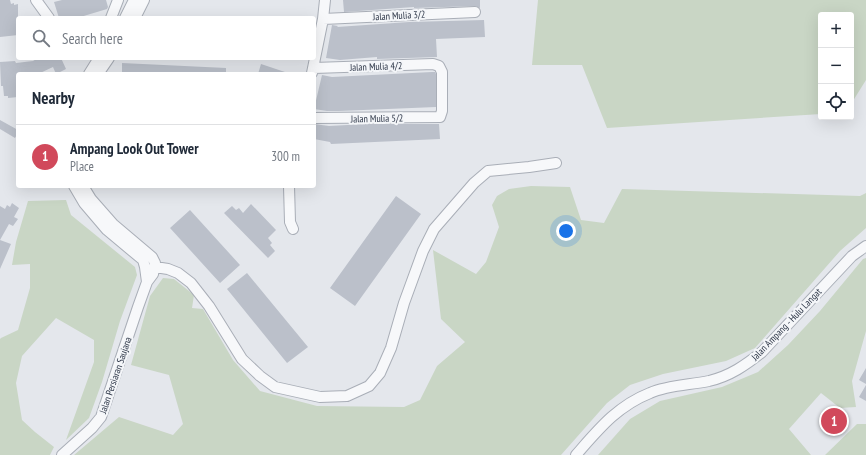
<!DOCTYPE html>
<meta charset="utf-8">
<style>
body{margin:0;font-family:"PT Sans Narrow",sans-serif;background:#f2f2f3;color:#1f2937}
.controls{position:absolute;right:12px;top:12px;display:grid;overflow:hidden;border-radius:4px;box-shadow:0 4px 16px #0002}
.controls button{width:36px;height:36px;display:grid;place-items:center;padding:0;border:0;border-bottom:1px solid #e0e1e3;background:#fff;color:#1f2937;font:20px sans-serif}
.you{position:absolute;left:566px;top:231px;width:14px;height:14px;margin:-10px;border:3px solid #fff;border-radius:50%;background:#1a73e8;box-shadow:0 0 0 6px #1a73e833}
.badge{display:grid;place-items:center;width:26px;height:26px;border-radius:50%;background:#d1495b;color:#fff;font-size:13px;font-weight:700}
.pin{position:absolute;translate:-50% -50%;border:2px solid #fff;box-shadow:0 1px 4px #0006}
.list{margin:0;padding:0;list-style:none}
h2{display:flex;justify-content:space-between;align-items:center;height:52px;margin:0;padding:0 16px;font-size:17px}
h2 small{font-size:13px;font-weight:400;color:#747a83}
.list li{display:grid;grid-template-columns:26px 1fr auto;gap:12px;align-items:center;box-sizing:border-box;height:64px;padding:0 16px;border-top:1px solid #e0e1e3}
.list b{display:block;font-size:15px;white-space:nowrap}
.list p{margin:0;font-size:13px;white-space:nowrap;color:#747a83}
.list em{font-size:13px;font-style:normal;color:#747a83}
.icon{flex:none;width:22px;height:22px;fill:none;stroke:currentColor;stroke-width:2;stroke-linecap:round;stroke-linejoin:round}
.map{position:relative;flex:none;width:866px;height:455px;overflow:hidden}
.search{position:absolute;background:#fff;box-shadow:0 4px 16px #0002;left:16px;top:16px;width:300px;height:44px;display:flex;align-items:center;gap:10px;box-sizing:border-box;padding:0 14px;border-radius:4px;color:#747a83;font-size:15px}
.panel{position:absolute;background:#fff;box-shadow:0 4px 16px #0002;left:16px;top:72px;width:300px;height:116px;border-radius:4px}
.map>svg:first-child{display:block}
.green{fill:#c9d6c5}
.building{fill:#bbc0ca}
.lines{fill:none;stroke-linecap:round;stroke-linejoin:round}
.minor-casing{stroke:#a9aeb7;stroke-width:12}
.minor{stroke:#f7f8fa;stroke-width:10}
.labels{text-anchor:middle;stroke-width:4;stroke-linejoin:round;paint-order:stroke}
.street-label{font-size:10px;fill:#2b3445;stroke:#f4f6f9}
</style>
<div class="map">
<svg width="866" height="455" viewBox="0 0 866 455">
<rect width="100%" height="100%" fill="#e4e7ec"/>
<path class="green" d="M538,0H866V80L851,104V15H821V114L607,128L582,65H532Z
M531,186L570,187L581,220L604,223L622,189L860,196L866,193V228L840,251L755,348L726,361L663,374L630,385L607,403L561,455H74L119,417L173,435L183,424L169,375L131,365L150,296L163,278L174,279L194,295L192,308L203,309L233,360L260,391L317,406L404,407L420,400L437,366L465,342L441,319L433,250L476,274L486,262L499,227L492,205L497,196L509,189Z
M66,200L71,215L135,267L137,275L120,321L102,382L89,418L66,440L94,362V340L56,318L22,356L16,383L22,420L35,432L54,447L50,455H0V339L1,338L18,330L30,288V264L12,265L16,242L28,201Z
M866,258V331L852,381L856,407L840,408L821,393L789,429L811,455H598L630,419L660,401L722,387L758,372L788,345L820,311L863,259Z
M857,424H866V455H825Z"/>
<path class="building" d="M0,0H10L11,4L14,3V5L18,4V35L0,37Z
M62,0H106L108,7L107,9L77,18H59L54,2Z
M343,0H480V8L475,6L414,8V7L344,12Z
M484,20L485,37L436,39L437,57L377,59V57L340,60L326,58L332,25L338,26L337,27L409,22Z
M38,58H61L66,69L56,74L53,67L38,74H18V97L8,98V96H4L3,86H1L0,62L15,61L16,63L33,61Z
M122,63L226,68V74H122Z
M261,64L288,73L287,74H258Z
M432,72H435L436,74V107L339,111H327L314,109L322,75L332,77Z
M0,120L18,130V133L15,138L0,129Z
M314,124L329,126L366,124H439L440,139L331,144L330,142L314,139Z
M396,196L421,214L355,306L330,288Z
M12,203L19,208L14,217L18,219L13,226L9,224L0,240L11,244L0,269V206L5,209L7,205L10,207Z
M251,204L276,230L268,238L272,243L270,245L275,251L268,258L224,213L232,206L236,210L239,208L243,213Z
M190,210L240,265L220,283L170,228Z
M247,273L308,347L287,363L227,289Z
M866,368V384L859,380Z
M866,385V401L859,397Z"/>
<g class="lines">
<g class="minor-casing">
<path id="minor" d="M36,0L49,18
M111,18L118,0
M125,18L134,0
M135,18L144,0
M323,19L475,12
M314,68L433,64L439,66L442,72V111L440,117L314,118
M312,73L323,19L325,0
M89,74L99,58
M98,74L109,58
M74,186L84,203L107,230L143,260L145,267L147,282
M289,186L290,222L293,229
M155,267L168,269L178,273L191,283L209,306L242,359L260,376L275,387L320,397L347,396L369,386L380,373L391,348L404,303L423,251L434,229L474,183L488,171L529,167L556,163
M62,455L92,428L101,417L138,307L147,282L153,274L155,263L152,257L113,224L91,199L83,186
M576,455C598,430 617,406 650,393C668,385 690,385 709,381C730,376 746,365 762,352L852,256L866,246"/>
</g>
<use href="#minor" class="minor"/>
</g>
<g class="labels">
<g class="street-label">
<text transform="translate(399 15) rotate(-3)" y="4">Jalan Mulia 3/2</text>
<text transform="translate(376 66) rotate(-2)" y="4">Jalan Mulia 4/2</text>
<text transform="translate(377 118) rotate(-1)" y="4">Jalan Mulia 5/2</text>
<text transform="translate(786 324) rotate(-46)" y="4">Jalan Ampang - Hulu Langat</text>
<text transform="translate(115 375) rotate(-71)" y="4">Jalan Persiaran Saujana</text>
</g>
</g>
</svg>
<div class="controls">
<button>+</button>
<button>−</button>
<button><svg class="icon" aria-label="locate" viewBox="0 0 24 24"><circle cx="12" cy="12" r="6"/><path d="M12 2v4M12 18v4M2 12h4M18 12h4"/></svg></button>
</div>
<div class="you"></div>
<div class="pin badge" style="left:834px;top:421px">1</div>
<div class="search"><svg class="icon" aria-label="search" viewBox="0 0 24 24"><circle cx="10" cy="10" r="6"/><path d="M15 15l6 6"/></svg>Search here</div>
<section class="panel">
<h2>Nearby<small></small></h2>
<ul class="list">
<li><span class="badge">1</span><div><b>Ampang Look Out Tower</b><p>Place</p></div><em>300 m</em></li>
</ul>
</section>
</div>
